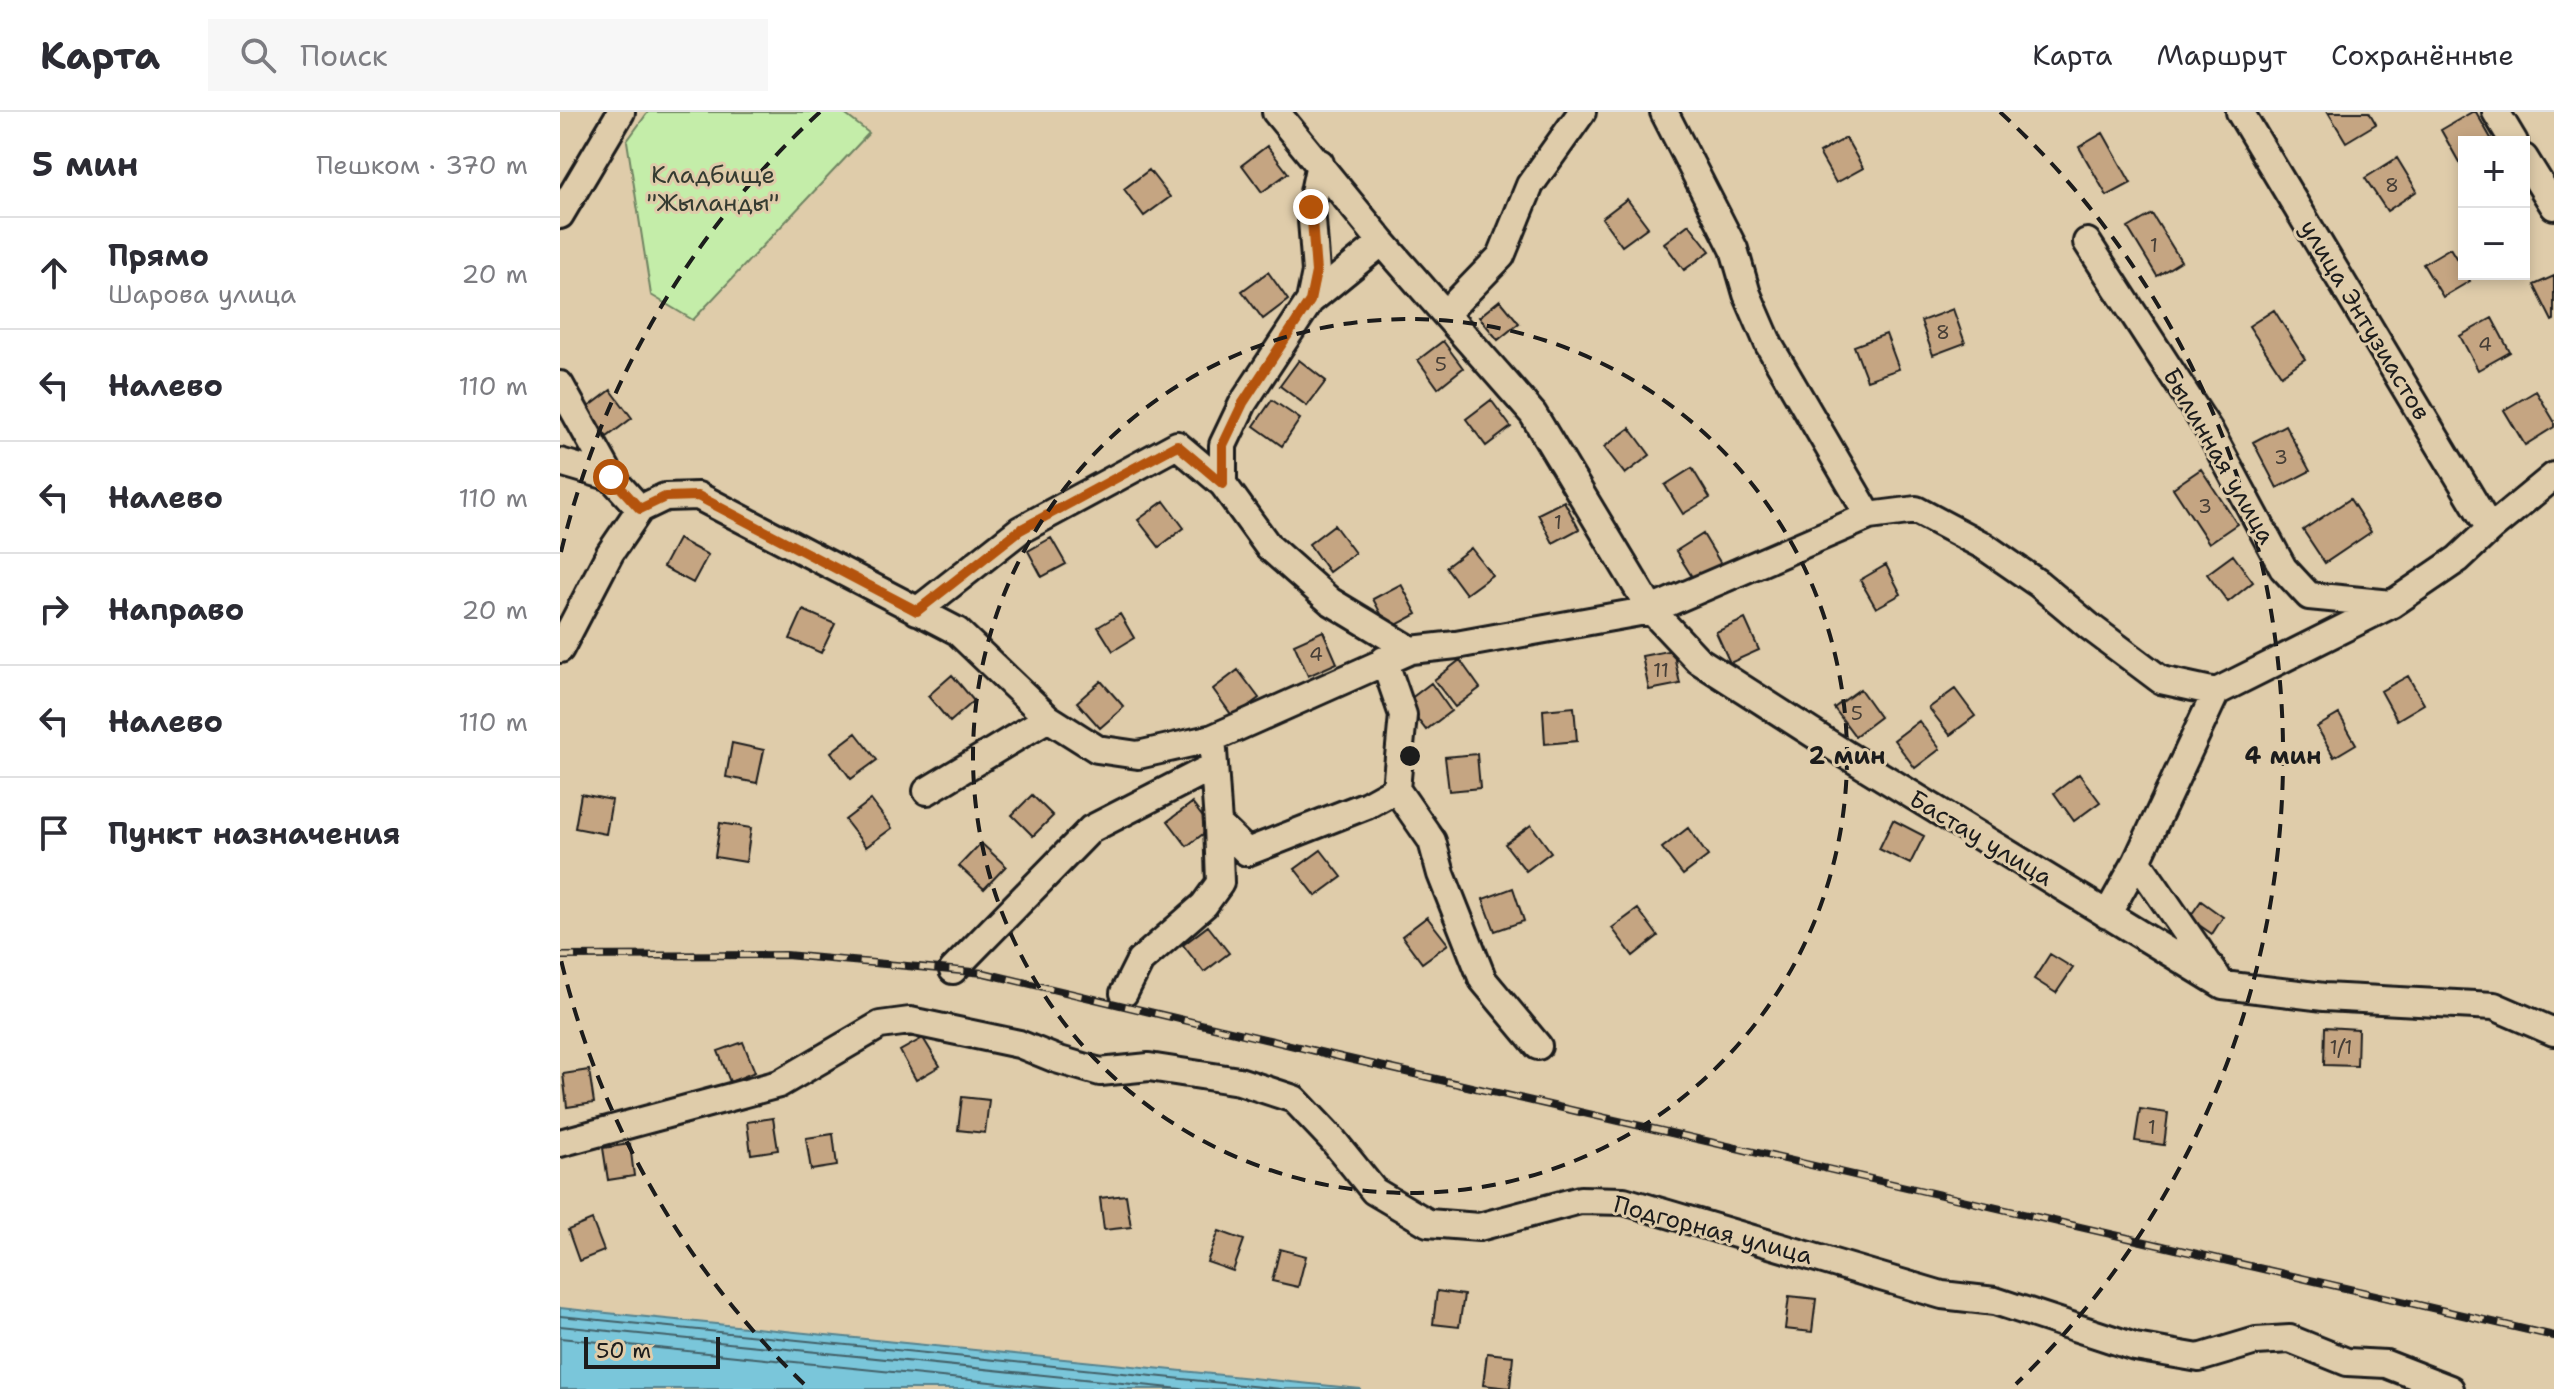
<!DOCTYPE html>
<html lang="ru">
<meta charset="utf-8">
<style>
body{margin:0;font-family:"Shantell Sans",sans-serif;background:#f7f7f7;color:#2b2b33}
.controls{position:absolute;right:24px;top:24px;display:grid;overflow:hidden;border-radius:0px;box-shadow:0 4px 12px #0003}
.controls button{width:72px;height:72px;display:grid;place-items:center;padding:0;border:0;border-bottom:2px solid #e1e1e2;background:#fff;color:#2b2b33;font:40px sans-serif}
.scale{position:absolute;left:24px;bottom:20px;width:136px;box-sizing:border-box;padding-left:8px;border:4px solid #1c1c1c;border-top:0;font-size:22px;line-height:28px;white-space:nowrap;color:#1c1c1c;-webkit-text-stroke:6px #dfccaa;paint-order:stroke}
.stop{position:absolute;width:24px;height:24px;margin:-18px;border:6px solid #b45309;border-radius:50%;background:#fff}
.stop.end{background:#b45309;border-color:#fff;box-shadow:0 2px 8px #0008}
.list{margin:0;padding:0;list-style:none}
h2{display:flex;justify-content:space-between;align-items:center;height:104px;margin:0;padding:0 32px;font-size:34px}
h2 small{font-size:26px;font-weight:400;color:#7c7c81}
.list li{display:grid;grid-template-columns:52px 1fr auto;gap:24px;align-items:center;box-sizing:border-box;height:112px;padding:0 32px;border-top:2px solid #e1e1e2}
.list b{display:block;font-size:30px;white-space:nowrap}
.list p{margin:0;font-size:26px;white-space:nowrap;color:#7c7c81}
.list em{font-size:26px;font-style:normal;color:#7c7c81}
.icon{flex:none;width:44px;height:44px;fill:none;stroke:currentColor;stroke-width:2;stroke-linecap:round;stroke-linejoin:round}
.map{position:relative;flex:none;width:1994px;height:1277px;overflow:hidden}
header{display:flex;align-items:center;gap:48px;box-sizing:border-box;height:112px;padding:0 40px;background:#fff;border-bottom:2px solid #e1e1e2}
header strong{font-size:38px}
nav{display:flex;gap:44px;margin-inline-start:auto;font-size:28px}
.search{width:560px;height:72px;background:#f7f7f7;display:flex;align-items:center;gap:20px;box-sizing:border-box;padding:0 28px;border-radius:0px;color:#7c7c81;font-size:30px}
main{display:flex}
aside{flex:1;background:#fff}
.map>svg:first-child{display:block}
.green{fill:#c4eda9;stroke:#708462;stroke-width:2}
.water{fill:#7ac6da;stroke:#54828e;stroke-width:2}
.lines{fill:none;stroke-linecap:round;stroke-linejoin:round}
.shore{stroke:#426068;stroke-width:2}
.building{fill:#c5a582;stroke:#1c1c1c;stroke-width:2}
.minor-casing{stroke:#1c1c1c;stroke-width:32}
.minor{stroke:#dfccaa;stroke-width:26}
.rail-casing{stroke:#1c1c1c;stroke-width:8}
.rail{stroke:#dfccaa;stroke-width:5;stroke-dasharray:15;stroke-linecap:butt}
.route{stroke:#b45309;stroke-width:10}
.ring{fill:none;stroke:#1c1c1c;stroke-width:4;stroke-dasharray:14 10}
.labels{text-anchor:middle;stroke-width:6;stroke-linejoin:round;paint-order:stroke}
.number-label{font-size:20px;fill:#463e36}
.park-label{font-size:24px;fill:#353b31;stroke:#dfccaa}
.street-label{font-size:24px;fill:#1c1c1c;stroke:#dfccaa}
.centre{fill:#1c1c1c;stroke:#dfccaa;stroke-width:4}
.ring-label{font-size:24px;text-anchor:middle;font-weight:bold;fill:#1c1c1c;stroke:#dfccaa;stroke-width:6;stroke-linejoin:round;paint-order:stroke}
</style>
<header>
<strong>Карта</strong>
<div class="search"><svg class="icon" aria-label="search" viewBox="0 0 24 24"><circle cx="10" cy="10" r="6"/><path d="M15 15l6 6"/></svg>Поиск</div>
<nav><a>Карта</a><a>Маршрут</a><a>Сохранённые</a></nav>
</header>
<main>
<aside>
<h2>5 мин<small>Пешком · 370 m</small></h2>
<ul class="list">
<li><svg class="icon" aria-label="ahead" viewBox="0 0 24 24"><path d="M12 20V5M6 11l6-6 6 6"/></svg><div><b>Прямо</b><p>Шарова улица</p></div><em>20 m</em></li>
<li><svg class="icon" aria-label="left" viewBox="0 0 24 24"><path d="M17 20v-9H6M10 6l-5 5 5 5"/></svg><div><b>Налево</b></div><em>110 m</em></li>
<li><svg class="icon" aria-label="left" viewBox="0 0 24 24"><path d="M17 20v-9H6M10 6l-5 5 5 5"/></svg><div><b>Налево</b></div><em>110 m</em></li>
<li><svg class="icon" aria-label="right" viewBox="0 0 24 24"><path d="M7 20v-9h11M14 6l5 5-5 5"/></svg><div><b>Направо</b></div><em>20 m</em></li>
<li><svg class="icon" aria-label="left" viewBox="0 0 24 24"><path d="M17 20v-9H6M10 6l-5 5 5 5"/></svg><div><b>Налево</b></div><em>110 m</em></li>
<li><svg class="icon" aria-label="arrive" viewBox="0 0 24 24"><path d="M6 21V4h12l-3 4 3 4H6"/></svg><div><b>Пункт назначения</b></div></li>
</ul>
</aside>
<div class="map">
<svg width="1994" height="1277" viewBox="0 0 1994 1277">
<rect width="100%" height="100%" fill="#dfccaa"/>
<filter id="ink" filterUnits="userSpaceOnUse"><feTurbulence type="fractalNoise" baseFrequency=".0125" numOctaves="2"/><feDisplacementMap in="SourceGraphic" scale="16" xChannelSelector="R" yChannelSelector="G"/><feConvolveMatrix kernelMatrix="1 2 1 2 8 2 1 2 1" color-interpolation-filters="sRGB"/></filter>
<g filter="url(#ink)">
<path class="green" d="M88,0H282L309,21L133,208L91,183L67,29Z"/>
<path class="water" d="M0,1196L37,1200L801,1277H0Z"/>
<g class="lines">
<path class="shore" d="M0,1204L721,1277
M0,1214L621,1277
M0,1226L500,1277"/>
</g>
<path class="building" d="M1768,0H1809L1816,12L1786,30Z
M1912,0H1916L1933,30H1904V49L1900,52L1881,18Z
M1543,21L1571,71L1547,84L1519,35Z
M1286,26L1303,56L1276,71L1259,41Z
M707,34L728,61L702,80L682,53Z
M1837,46L1857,79L1827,99L1805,66Z
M589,58L610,85L584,104L564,77Z
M1067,87L1088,115L1062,134L1042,106Z
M1592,102L1621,149L1597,164L1568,116Z
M1129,112L1150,139L1124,158L1104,131Z
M1890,136L1910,169L1883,185L1863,152Z
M708,160L728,188L703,207L682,179Z
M1994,164V208L1992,209L1974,173Z
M940,188L959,211L938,228L919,205Z
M1393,197L1405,231L1373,243L1361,209Z
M1714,198L1745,247L1721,263L1689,214Z
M1932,206L1950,240L1918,258L1900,224Z
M1326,222L1339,257L1307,268L1294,234Z
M883,229L903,256L878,276L858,248Z
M739,248L766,269L747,294L720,274Z
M51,278L72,306L47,325L26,297Z
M1976,279L1994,309V315L1965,333L1944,298Z
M712,288L740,307L722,334L694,314Z
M931,288L951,315L926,334L906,307Z
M1725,313L1750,359L1717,376L1693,330Z
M1070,316L1090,343L1065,362L1044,335Z
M1132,356L1150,386L1123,402L1105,373Z
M1641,357L1677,412L1649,431L1613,376Z
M1790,387L1811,420L1765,451L1743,418Z
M604,389L624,416L599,435L578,408Z
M1004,389L1019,417L993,431L978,402Z
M774,413L795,441L769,460L749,432Z
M1143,422L1161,452L1134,468L1116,439Z
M491,426L506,452L482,465L468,439Z
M118,427L148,443L133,471L103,455Z
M911,436L932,463L906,482L886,455Z
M1673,443L1693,470L1668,490L1647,462Z
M1326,453L1341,482L1316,496L1300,468Z
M841,472L857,502L829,517L813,487Z
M243,498L275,512L261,541L230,527Z
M560,502L574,526L553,539L538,515Z
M1185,507L1199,538L1170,551L1156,520Z
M763,519L777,551L748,564L734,532Z
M1113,538L1120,572L1089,578L1082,544Z
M900,548L920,576L895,595L874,568Z
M678,558L699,586L673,605L653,577Z
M392,563L414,589L390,610L368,584Z
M1848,564L1864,592L1837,608L1821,579Z
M541,569L564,595L540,616L517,590Z
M871,571L891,599L866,618L845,591Z
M1300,577L1320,605L1295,624L1274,596Z
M1395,577L1415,604L1390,623L1369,596Z
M1014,595L1017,629L985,632L983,598Z
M1779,602L1796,632L1774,645L1757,615Z
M1359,609L1380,637L1355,656L1334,628Z
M296,621L317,648L291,667L271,640Z
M172,631L204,638L197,671L166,665Z
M917,642L920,676L889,679L885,645Z
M1519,662L1540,690L1514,709L1494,681Z
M21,682L52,688L46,722L15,716Z
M472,683L493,704L473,724L452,703Z
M311,688L332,716L306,735L285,708Z
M632,691L651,716L627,734L608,709Z
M1333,708L1364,724L1350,752L1319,737Z
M160,711L191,716L186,750L155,745Z
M971,713L991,740L966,759L945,732Z
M1128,716L1148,744L1123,763L1102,736Z
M421,731L446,754L424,777L399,754Z
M761,738L782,765L756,784L735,757Z
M953,776L964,809L935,819L923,787Z
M1641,789L1663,805L1652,822L1629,806Z
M1078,797L1098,824L1073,844L1052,816Z
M867,805L888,832L862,851L842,824Z
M648,814L669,841L644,860L623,833Z
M1490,842L1513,856L1496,881L1474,867Z
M1765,915L1798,917L1797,954L1764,953Z
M363,926L380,954L356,968L340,939Z
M183,930L195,960L170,970L158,939Z
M29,958L34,991L7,995L3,962Z
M402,985L429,988L425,1021L398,1018Z
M1580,997L1608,1001L1604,1033L1575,1029Z
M213,1006L218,1038L191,1042L187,1010Z
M273,1022L277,1054L251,1058L246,1026Z
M70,1032L74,1064L48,1068L43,1036Z
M566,1083L571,1115L544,1118L540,1086Z
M32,1108L44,1139L19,1149L8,1118Z
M659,1119L684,1128L673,1159L647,1150Z
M720,1137L746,1144L738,1175L712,1169Z
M877,1179L904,1183L899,1215L873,1212Z
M1229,1184L1256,1187L1252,1220L1225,1217Z
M927,1241L953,1244L950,1276L923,1273Z"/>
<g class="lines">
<g class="minor-casing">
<path id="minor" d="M716,0L822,130L973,302L1091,498L1138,548L1285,642L1663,873L1764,885L1934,894L1994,920
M1104,0L1174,137L1187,182L1209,233L1309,404
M1680,0L1930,417
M1936,0L1954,30
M1964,46L1994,94
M0,103L61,0
M822,130L750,189L683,291L663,333V372L708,434L770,489L851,538
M1527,130L1650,320L1723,456L1749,484L1832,492
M750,189L756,160L751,95L760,51
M886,201L941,144L970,73L1022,0
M0,273L51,365
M0,350L51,365L80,397
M357,499L460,418L617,333L663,372
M0,537L50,441L80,397L105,385L138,384L397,519L488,606L537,637L578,643L653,626L851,538L896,533L1091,498L1309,404L1356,398L1424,434L1479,472L1529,514L1601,568L1656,580L1832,492L1898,447L1930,417L1994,364
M824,548L843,603L836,677L872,729L881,762L923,868L978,934
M1656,580L1577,749L1657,865
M653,638L658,712L687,740L807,693L836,677
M367,679L488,606
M1547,803L1577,749
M393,858L531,717L654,654
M564,881L580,849L644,793L660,771L658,712
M0,1031L219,972L320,913L350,909L459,932L496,947L540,960L589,955L679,969L734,987L772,1027L814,1079L868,1111L919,1115L1020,1088L1064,1089L1382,1183L1435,1189L1575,1235L1639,1246L1696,1229L1730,1227L1787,1250L1826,1252L1890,1277"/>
</g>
<use href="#minor" class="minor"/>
<g class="rail-casing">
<path id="rail" d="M0,844L226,843L424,861L785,946L1994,1224"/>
</g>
<use href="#rail" class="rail"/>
</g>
</g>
<g class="lines" filter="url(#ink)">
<path class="route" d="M51,365L80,397L105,385L138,384L357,499L460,418L617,333L663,372V333L683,291L750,189L756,160L751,95"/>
</g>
<g class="ring">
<circle cx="850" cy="644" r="437"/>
<path d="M244 1272A873 873 0 0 1 1 848M1 440A873 873 0 0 1 260 0M1440 0A873 873 0 0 1 1456 1272"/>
</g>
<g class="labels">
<g class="number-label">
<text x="1832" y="80">8</text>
<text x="1594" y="140">1</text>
<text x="1383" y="227">8</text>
<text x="1925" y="239">4</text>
<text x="881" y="259">5</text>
<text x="1721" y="352">3</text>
<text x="1645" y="401">3</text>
<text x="998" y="417">1</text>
<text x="756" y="549">4</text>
<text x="1101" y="565">11</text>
<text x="1297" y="608">5</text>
<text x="1781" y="942">1/1</text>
<text x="1592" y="1022">1</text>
</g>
<g class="park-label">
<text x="153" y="71">Кладбище<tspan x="153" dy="28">"Жыланды"</tspan></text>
</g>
<g class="street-label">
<text transform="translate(1805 208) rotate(59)" y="8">улица Энтузиастов</text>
<text transform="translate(1659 344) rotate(60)" y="8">Былинная улица</text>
<text transform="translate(1421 726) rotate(31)" y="8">Бастау улица</text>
<text transform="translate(1153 1118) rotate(15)" y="8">Подгорная улица</text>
</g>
</g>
<circle cx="850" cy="644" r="12" class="centre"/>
<g class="ring-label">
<text x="1287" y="652">2 мин</text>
<text x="1723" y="652">4 мин</text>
</g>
</svg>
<div class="controls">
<button>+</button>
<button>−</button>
</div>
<div class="scale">50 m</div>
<div class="stop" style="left:51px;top:365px"></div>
<div class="stop end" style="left:751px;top:95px"></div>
</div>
</main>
